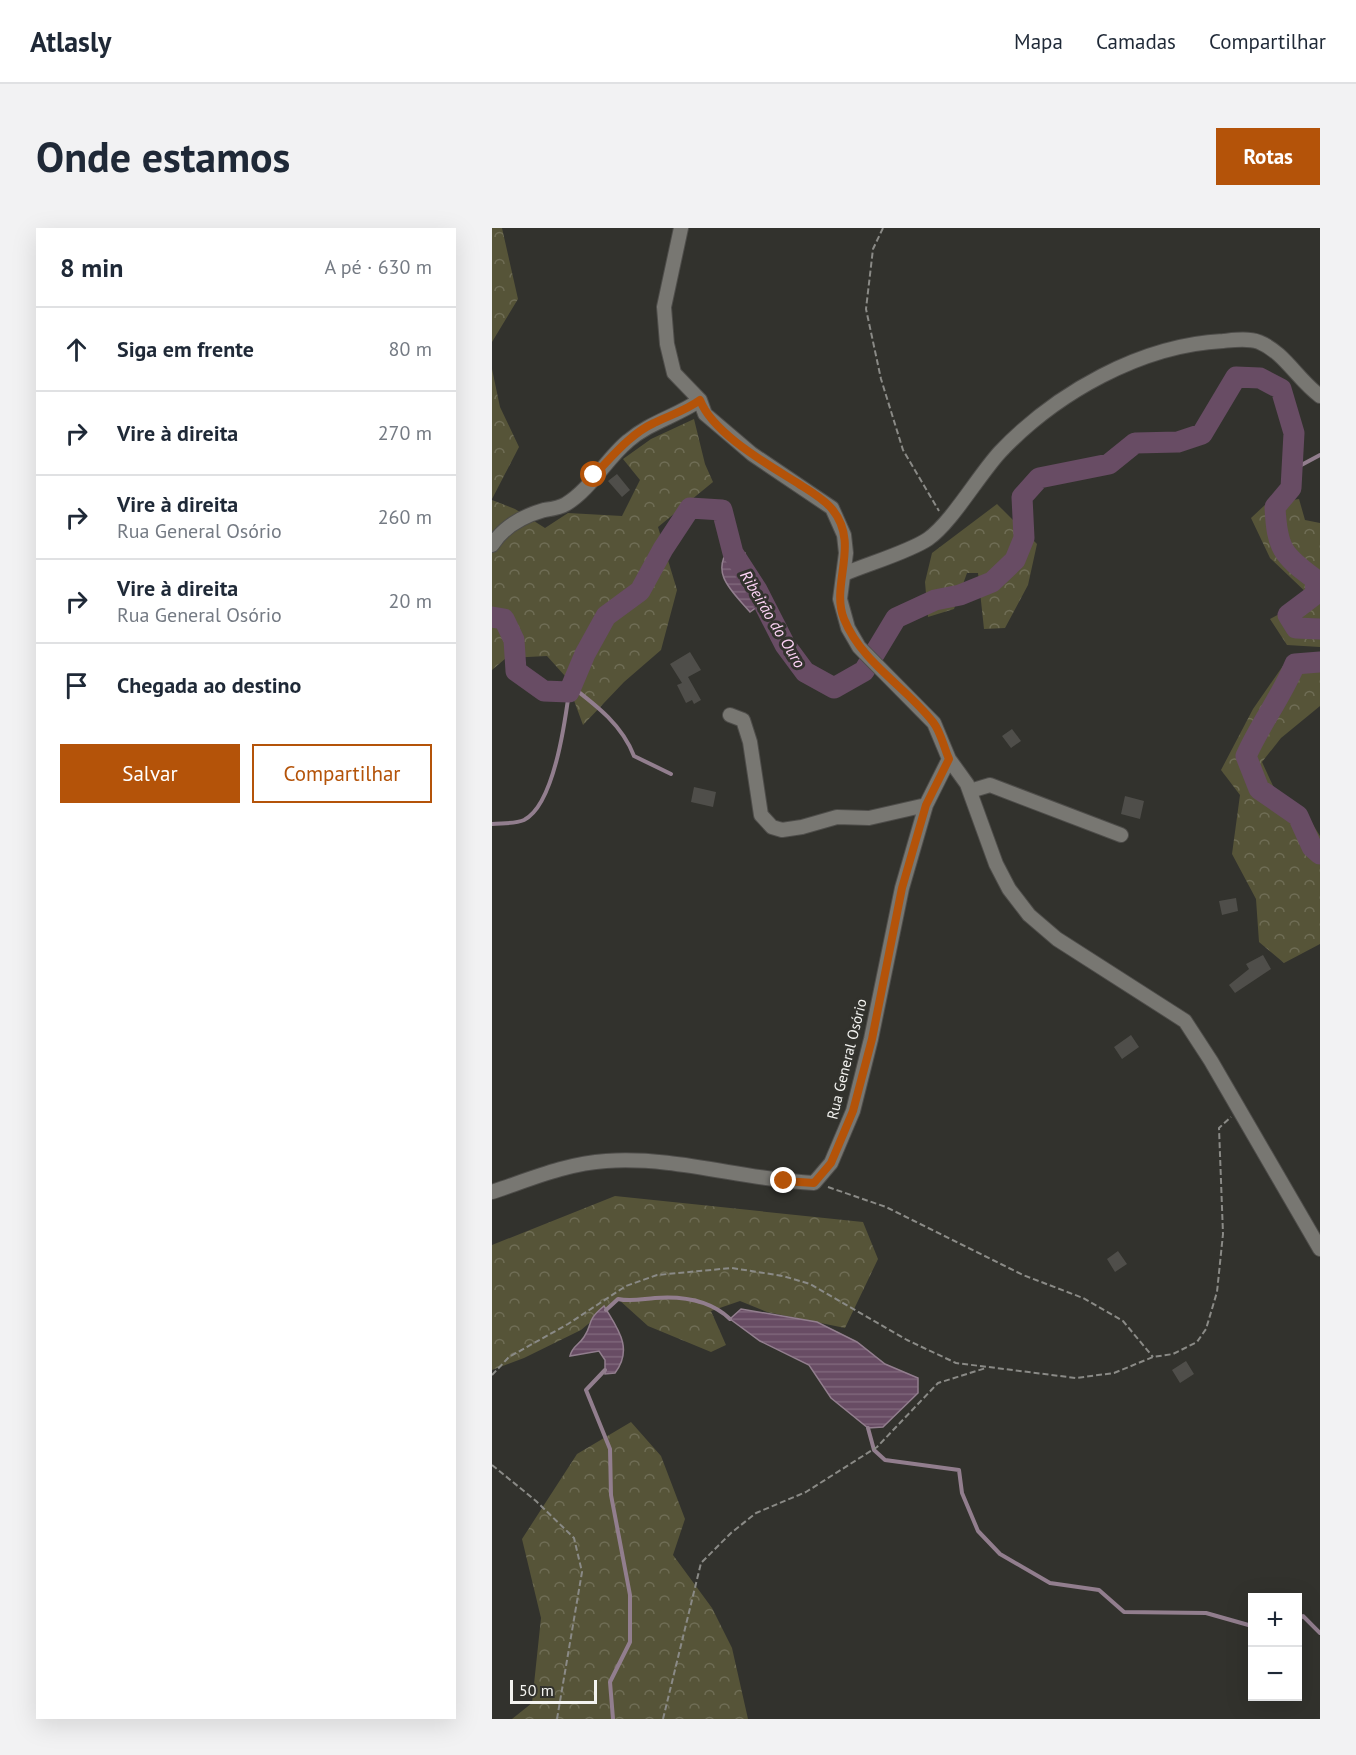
<!DOCTYPE html>
<html lang="pt">
<meta charset="utf-8">
<style>
body{margin:0;font-family:"PT Sans",sans-serif;background:#f2f2f3;color:#1f2937}
.controls{position:absolute;right:18px;bottom:18px;display:grid;overflow:hidden;border-radius:0px;box-shadow:0 6px 24px #0002}
.controls button{width:54px;height:54px;display:grid;place-items:center;padding:0;border:0;border-bottom:2px solid #e0e1e3;background:#fff;color:#1f2937;font:30px sans-serif}
.scale{position:absolute;left:18px;bottom:15px;width:87px;box-sizing:border-box;padding-left:6px;border:3px solid #f3f3f0;border-top:0;font-size:16px;line-height:21px;white-space:nowrap;color:#f3f3f0;-webkit-text-stroke:4px #32322d;paint-order:stroke}
.stop{position:absolute;width:18px;height:18px;margin:-14px;border:4px solid #b45309;border-radius:50%;background:#fff}
.stop.end{background:#b45309;border-color:#fff;box-shadow:0 2px 6px #0008}
.list{margin:0;padding:0;list-style:none}
h2{display:flex;justify-content:space-between;align-items:center;height:78px;margin:0;padding:0 24px;font-size:26px}
h2 small{font-size:20px;font-weight:400;color:#747a83}
.list li{display:grid;grid-template-columns:39px 1fr auto;gap:18px;align-items:center;box-sizing:border-box;height:84px;padding:0 24px;border-top:2px solid #e0e1e3}
.list b{display:block;font-size:22px;white-space:nowrap}
.list p{margin:0;font-size:20px;white-space:nowrap;color:#747a83}
.list em{font-size:20px;font-style:normal;color:#747a83}
.actions{display:flex;gap:12px;padding:18px 24px}
.actions a{flex:1;padding:14px 0;border:2px solid #b45309;border-radius:0px;text-align:center;font-size:21px;color:#b45309}
.actions .main{background:#b45309;color:#fff}
.icon{flex:none;width:33px;height:33px;fill:none;stroke:currentColor;stroke-width:2;stroke-linecap:round;stroke-linejoin:round}
.map{position:relative;flex:none;width:828px;height:1491px;overflow:hidden;border-radius:0px}
header{display:flex;align-items:center;gap:36px;box-sizing:border-box;height:84px;padding:0 30px;background:#fff;border-bottom:2px solid #e0e1e3}
header strong{font-size:28px}
nav{display:flex;gap:33px;margin-inline-start:auto;font-size:21px}
.intro{display:flex;align-items:center;justify-content:space-between;box-sizing:border-box;height:144px;padding:0 36px}
h1{margin:0;font-size:42px}
.button{padding:15px 27px;border-radius:0px;background:#b45309;color:#fff;font-size:21px;font-weight:700}
main{display:flex;gap:36px;padding:0 36px}
aside{flex:1;background:#fff;border-radius:0px;box-shadow:0 6px 24px #0002}
.map>svg:first-child{display:block}
.forest{fill:url(#forest-crowns)}
.water{fill:url(#water-rules);stroke:#927e8e;stroke-width:1.5}
.lines{fill:none;stroke-linecap:round;stroke-linejoin:round}
.stream{stroke:#927e8e;stroke-width:4}
.river{stroke:#684c64;stroke-width:21}
.building{fill:#4f4e4a}
.street-casing{stroke:#4e4d4a;stroke-width:16}
.path{stroke:#8a8a86;stroke-width:2;stroke-dasharray:6 3;stroke-linecap:butt}
.street{stroke:#787772;stroke-width:14}
.route{stroke:#b45309;stroke-width:8}
.labels{text-anchor:middle;stroke-width:6;stroke-linejoin:round;paint-order:stroke}
.street-label{font-size:15px;fill:#f3f3f0;stroke:#32322d}
.water-label{font-size:16px;font-style:italic;fill:#fed4f7;stroke:#32322d}
</style>
<header>
<strong>Atlasly</strong>
<nav><a>Mapa</a><a>Camadas</a><a>Compartilhar</a></nav>
</header>
<div class="intro"><h1>Onde estamos</h1><a class="button">Rotas</a></div>
<main>
<aside>
<h2>8 min<small>A pé · 630 m</small></h2>
<ul class="list">
<li><svg class="icon" aria-label="ahead" viewBox="0 0 24 24"><path d="M12 20V5M6 11l6-6 6 6"/></svg><div><b>Siga em frente</b></div><em>80 m</em></li>
<li><svg class="icon" aria-label="right" viewBox="0 0 24 24"><path d="M7 20v-9h11M14 6l5 5-5 5"/></svg><div><b>Vire à direita</b></div><em>270 m</em></li>
<li><svg class="icon" aria-label="right" viewBox="0 0 24 24"><path d="M7 20v-9h11M14 6l5 5-5 5"/></svg><div><b>Vire à direita</b><p>Rua General Osório</p></div><em>260 m</em></li>
<li><svg class="icon" aria-label="right" viewBox="0 0 24 24"><path d="M7 20v-9h11M14 6l5 5-5 5"/></svg><div><b>Vire à direita</b><p>Rua General Osório</p></div><em>20 m</em></li>
<li><svg class="icon" aria-label="arrive" viewBox="0 0 24 24"><path d="M6 21V4h12l-3 4 3 4H6"/></svg><div><b>Chegada ao destino</b></div></li>
</ul>
<div class="actions"><a class="main">Salvar</a><a>Compartilhar</a></div>
</aside>
<div class="map">
<svg width="828" height="1491" viewBox="0 0 828 1491">
<defs>
<pattern id="forest-crowns" width="20" height="18" patternUnits="userSpaceOnUse" patternTransform="scale(1.5)"><rect width="20" height="18" fill="#565438"/><path d="M2 6a3 3 0 1 1 6 0M12 15a3 3 0 1 1 6 0" fill="none" stroke="#6f6d55"/></pattern>
<pattern id="water-rules" width="6" height="5" patternUnits="userSpaceOnUse" patternTransform="scale(1.5)"><rect width="6" height="5" fill="#684c64"/><path d="M0 2.5h6" fill="none" stroke="#7e667a"/></pattern>
</defs>
<rect width="100%" height="100%" fill="#32322d"/>
<path class="forest" d="M0,0H10L26,71L0,114Z
M0,141L8,179L27,219L0,271Z
M202,191L213,236L221,254L166,299L185,362L169,422L132,454L91,497L73,448L55,428L14,430L0,442V272L23,281L53,300L76,285L130,288L148,252L131,231L159,211Z
M807,271L813,292L828,295V419L795,417L778,391L819,369L778,330L759,290L774,276Z
M505,276L545,316L536,357L513,400L492,401L486,345H475L462,381L436,389L433,354L440,325Z
M795,432L828,436V478L789,510L770,534L782,560L810,579L828,608V716L792,735L767,714L764,671L740,626L748,567L729,542L761,481Z
M123,968L371,994L386,1031L353,1100L275,1084L248,1073L219,1083L234,1117L219,1124L156,1098L126,1071L89,1102L32,1130L0,1142V1017Z
M139,1194L169,1228L193,1291L181,1327L220,1380L240,1420L256,1491H20L40,1475L49,1390L30,1311L85,1226Z"/>
<path class="water" d="M238,320L253,325L252,337L274,360L277,370L258,384C241,364 217,345 238,320Z
M112,1078C125,1100 142,1120 123,1145L113,1146V1132L107,1123L78,1128C80,1118 87,1117 92,1109C102,1094 93,1094 112,1078Z
M249,1081L325,1094L365,1114L393,1136L426,1150V1165L391,1199L376,1200L339,1170L317,1137L268,1113L238,1091Z"/>
<g class="lines">
<path class="stream" d="M800,242L828,227
M79,458C105,478 130,497 142,528L179,546
M0,596C10,595 23,596 32,592C62,577 73,494 77,464
M114,1082L126,1071C139,1074 150,1071 163,1070C190,1068 218,1072 238,1091
M113,1142L94,1162L118,1221L119,1267L138,1367V1414L118,1454L121,1491
M376,1200L382,1222L393,1232L467,1242L470,1265L486,1303L508,1326L558,1355L607,1362L632,1384L714,1385L760,1398
M806,1392L811,1388L828,1405"/>
<path class="river" d="M0,389L12,391L22,412L24,443L52,463L77,464L93,426L114,388L148,363L171,321L198,280L230,282L241,325L265,362L293,417L313,444L342,460L372,443L404,390L443,372L468,367L500,354L523,332L532,310L530,269L547,250L617,236L643,215L686,214L710,206L744,149L768,150L789,161L802,205L799,260L783,279C785,320 790,327 823,351L824,366L796,387L804,400L828,401
M828,434L803,436C790,468 768,496 754,528L767,561L806,588L820,619L828,626"/>
</g>
<path class="building" d="M125,246L138,262L130,269L116,253Z
M198,424L209,442L196,449L209,472L202,476L200,472L194,475L185,457L190,455L178,436Z
M520,501L529,513L519,520L510,508Z
M202,559L224,564L221,579L199,574Z
M633,568L652,573L648,591L629,586Z
M744,670L746,683L730,687L727,673Z
M771,727L779,741L743,765L737,757L757,741L754,736Z
M639,807L647,819L630,831L622,819Z
M626,1023L635,1036L623,1044L615,1031Z
M694,1133L702,1146L688,1155L680,1142Z"/>
<g class="lines">
<g class="street-casing">
<path id="street" d="M189,0L172,79L175,116L182,145L208,172L213,186L260,226L340,280L352,307L354,325L348,371L356,400L367,419L442,495L457,531L475,556L504,636L517,661L537,687L565,711L693,793L719,833L828,1021
M0,317C12,298 31,288 52,282C59,281 68,280 74,276C99,261 114,231 136,213C158,194 185,188 208,172
M352,346C375,336 417,324 436,311C460,294 486,248 508,224C564,165 649,117 731,113C742,112 756,110 767,114C792,124 806,152 828,168
M238,487L251,492L258,514L269,587L280,599L290,602L310,599L345,589L377,590L434,577
M478,563L498,557L629,607
M0,964C36,952 76,935 114,933C184,928 253,952 322,955L339,935L361,883L379,811L410,660L434,577L457,531"/>
</g>
<path class="path" d="M391,0L381,21L374,81L389,151L411,222L447,283
M336,959L394,979L531,1047L591,1070L631,1093L661,1129
M0,1147L17,1129L76,1096L134,1058L165,1047L240,1040L291,1048L318,1056L415,1112L464,1135L584,1150L622,1145L661,1129L681,1126L705,1114L714,1101L725,1064L731,1006L727,900L739,889
M0,1237L44,1273L82,1310L90,1344L65,1491
M171,1491L209,1335L239,1305L264,1285L314,1264L385,1219L446,1155L494,1140"/>
<use href="#street" class="street"/>
</g>
<g class="lines">
<path class="route" d="M102,247C120,229 138,206 162,195C178,187 193,183 208,172C221,206 277,237 307,256C318,263 332,271 340,281C369,316 338,356 352,391C370,435 413,458 441,494C449,504 452,520 457,531L434,577L410,660L380,811L361,883L339,935L322,955L292,953"/>
</g>
<g class="labels">
<g class="street-label">
<text transform="translate(355 831) rotate(-76)" y="5">Rua General Osório</text>
</g>
<g class="water-label">
<text transform="translate(281 391) rotate(59)" y="6">Ribeirão do Ouro</text>
</g>
</g>
</svg>
<div class="controls">
<button>+</button>
<button>−</button>
</div>
<div class="scale">50 m</div>
<div class="stop" style="left:102px;top:247px"></div>
<div class="stop end" style="left:292px;top:953px"></div>
</div>
</main>
